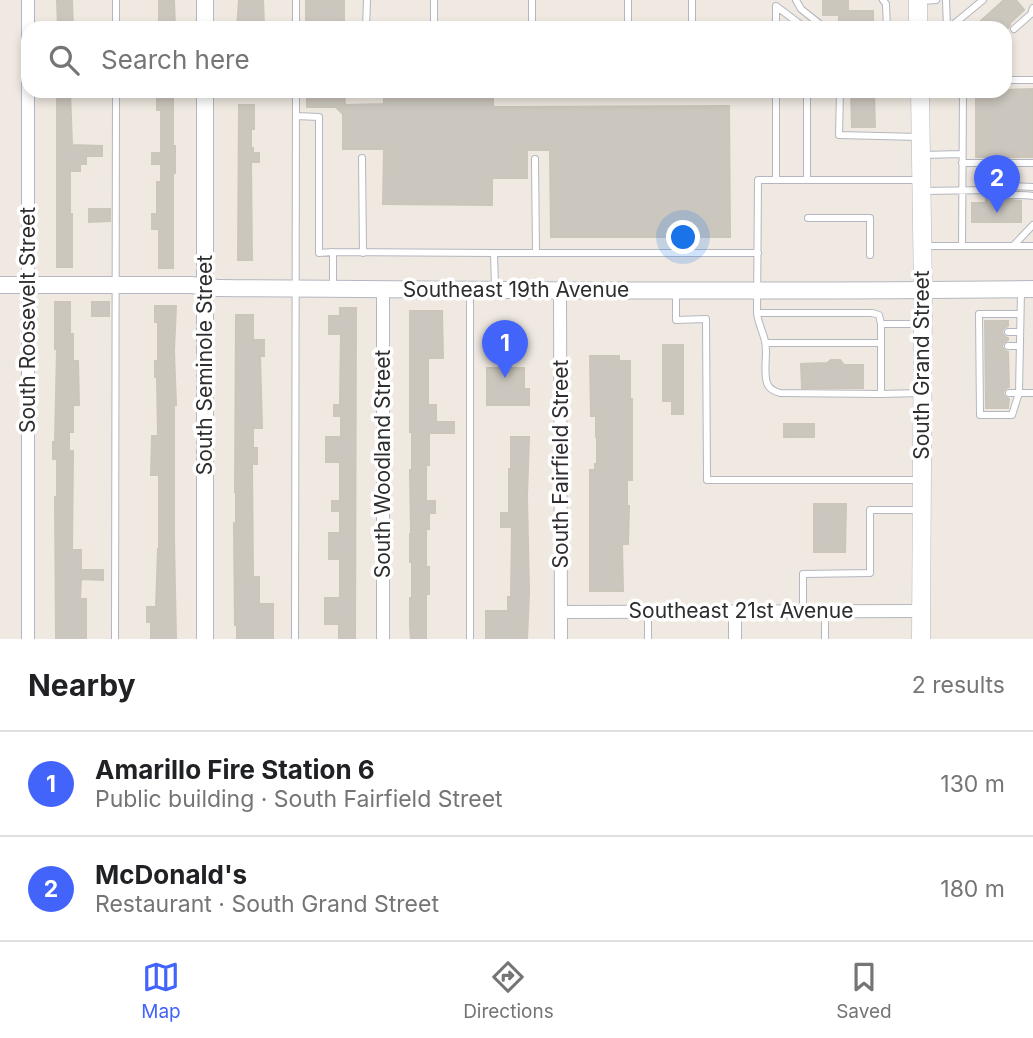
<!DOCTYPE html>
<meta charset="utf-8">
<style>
body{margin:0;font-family:Inter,sans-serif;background:#f6f6f6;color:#202124}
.you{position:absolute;left:684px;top:238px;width:24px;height:24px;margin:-18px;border:5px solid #fff;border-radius:50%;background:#1a73e8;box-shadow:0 0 0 10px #1a73e833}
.badge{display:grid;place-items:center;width:46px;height:46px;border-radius:50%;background:#4264fb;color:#fff;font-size:23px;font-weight:700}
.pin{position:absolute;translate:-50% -58px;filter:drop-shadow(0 2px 4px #0008)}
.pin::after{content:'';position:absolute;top:37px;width:24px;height:21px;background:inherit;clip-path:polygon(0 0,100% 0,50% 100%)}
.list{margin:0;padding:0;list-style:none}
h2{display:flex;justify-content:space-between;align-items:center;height:91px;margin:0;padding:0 28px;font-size:30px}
h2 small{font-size:23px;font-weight:400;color:#757577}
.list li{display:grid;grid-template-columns:46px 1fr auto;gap:21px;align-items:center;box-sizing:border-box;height:105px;padding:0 28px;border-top:2px solid #e0e0e0}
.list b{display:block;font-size:26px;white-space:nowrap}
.list p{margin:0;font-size:23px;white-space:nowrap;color:#757577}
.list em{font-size:23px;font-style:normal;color:#757577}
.icon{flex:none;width:38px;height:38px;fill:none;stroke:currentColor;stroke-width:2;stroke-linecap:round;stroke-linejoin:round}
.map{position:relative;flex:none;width:1033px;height:639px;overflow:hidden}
.search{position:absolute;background:#fff;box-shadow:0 4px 10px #0003;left:21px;right:21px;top:21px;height:77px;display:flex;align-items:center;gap:18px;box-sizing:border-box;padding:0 24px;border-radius:21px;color:#757577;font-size:26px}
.sheet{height:301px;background:#fff}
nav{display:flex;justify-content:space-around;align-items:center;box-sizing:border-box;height:98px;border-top:2px solid #e0e0e0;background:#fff;font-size:19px;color:#757577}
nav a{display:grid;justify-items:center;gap:4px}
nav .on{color:#4264fb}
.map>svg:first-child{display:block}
.building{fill:#cbc7bf;stroke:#cbc5ba;stroke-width:2}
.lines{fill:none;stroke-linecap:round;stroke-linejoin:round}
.service-casing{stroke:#b4b7c1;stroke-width:8}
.minor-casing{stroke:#b4b7c1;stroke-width:14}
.tertiary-casing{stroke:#b4b7c1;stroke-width:18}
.secondary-casing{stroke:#b4b7c1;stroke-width:19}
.service{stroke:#fff;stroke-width:6}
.minor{stroke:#fff;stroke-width:12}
.tertiary{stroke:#fff;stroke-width:16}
.secondary{stroke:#fff;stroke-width:18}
.labels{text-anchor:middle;stroke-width:7;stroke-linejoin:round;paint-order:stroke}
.street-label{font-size:21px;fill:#2e2e2e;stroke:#fff}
</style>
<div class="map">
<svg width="1033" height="639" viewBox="0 0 1033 639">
<rect width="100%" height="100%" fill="#efe9e1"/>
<path class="building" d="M57,0H72L73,28H58Z
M159,0H174L175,28H159Z
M239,0H263L264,25H252V28H237Z
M306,0H344V28H306Z
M823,0H848V11H873V28H839V15H823Z
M1004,0H1016L1024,10L1009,24L1010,25L1008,28H973Z
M1033,89V157H976V91Z
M57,91H70L72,145L102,146V156H86V164H80V171H70V214H72V267H57Z
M157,91H173V146H175V173H173V268H159V229H152V214H157V182H161V164H152V153H161V110H157Z
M307,91H344L345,105L384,104V94H493V107L729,106L730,237H551L550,150H527V178H492V205L383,204L384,149H343V114L336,107H307Z
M851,91H874L875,127H852Z
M239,105H254V129H251V148H253V153H259V162H251L252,260H238Z
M986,198L1021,201V222H972V203H986Z
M89,209H110V221L89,222Z
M55,302H70V334H73V361H78L79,405H73V432H69V451H73L72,550H81V570H103V580L81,579L80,599H86V639H56L55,497H57V459H53V442H55L57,349H55Z
M92,302H109V316H92Z
M155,306H176L174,351L176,405H174V539L176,639H151V622H147V607H156L158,549H159V475H151L152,436H158L157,377H155V361H158V322H155Z
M340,308H356L355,639H339V624H325V598H340V559H329V533H340V511H332V501H340V462H326V437H341V416H334V405H340L341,334H329V316H340Z
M410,311H442L443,358H428V405H436V422H454V433H429V465H426V501H435V513H429V529H426V567H429V594H426V639H411L410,626V598H412V562H410V534H411L410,470H412V432H410Z
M236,315H253V340H264V356H260L262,428H253V448H257V464H252L253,577H259V604H273V639H237V625H235L234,523H236V492H235Z
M985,321H1008V326L1003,329L1002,333L1005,337L1008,338V340L1003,343L1002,347L1005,351L1008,352L1009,387L1006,388L1003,392L1004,396L1009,399L1008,408H986Z
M663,345H683V414H672V401H663Z
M590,356H619V361H630V399H632V480H627V506H629L628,544H622L623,591H590V470H595V464H597V437H596V416H591Z
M831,360H840L844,365H863V388H802L801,364L827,363Z
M487,368H524V389H529V405H487Z
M784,424H814V437H784Z
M511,437H529L527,496L529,593L527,639H486V611H508V597H511L512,527H501V513H509V469H511Z
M814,504H846L845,552H814Z"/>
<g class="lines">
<g class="service-casing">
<path id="service" d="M628,0V28
M796,0L801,9L825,28
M883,0L886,4L887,28
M946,0L947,28
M921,1L936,0
M887,25H916
M116,28V0
M296,28V0
M366,28L367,0
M434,28V0
M532,28V0
M692,28V0
M776,28V6L805,28
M949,28L983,0
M1014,29L1031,14L1033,8
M1005,80H1033
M776,91V180H807V91
M840,91L839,135L919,137
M296,116L319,117V253L333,252
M923,155L962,154
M362,158L363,253
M535,159L536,253
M962,163H1033
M776,180H758L757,313H872L879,315L881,324V394L921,393
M807,180H920
M991,190C1006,198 1017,193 1033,196
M923,191L989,190L1006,186L1033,187
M808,218H870V255
M924,246H1033
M962,246L963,91
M1013,246L1033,225
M333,288V252L494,253
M495,288L494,253H758
M676,290V320L706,319L707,480H920
M1021,291L1019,393H1033
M757,313C758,323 763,332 765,341C768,354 763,370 767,383C769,389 774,391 780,393L881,394
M881,324H921
M1008,332H1020
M766,343H881
M1008,346H1020
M1009,393H1019L1012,415H980L979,314H1020
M803,611V574L870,573V510H920
M648,612V639
M115,639L116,91
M295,639L296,91
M470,639V291
M825,639V611"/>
</g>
<g class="minor-casing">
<path id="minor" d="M560,290L561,639
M735,611V639
M561,612L921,611
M28,639V0
M383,639V289"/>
</g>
<g class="tertiary-casing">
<path id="tertiary" d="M205,28V0
M0,285H191L218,288C490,290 761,292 1033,289
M205,639V91"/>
</g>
<g class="secondary-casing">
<path id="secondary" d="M918,0V28
M920,91L923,291L921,639"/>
</g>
<use href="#service" class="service"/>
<use href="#minor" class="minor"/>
<use href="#tertiary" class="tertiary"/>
<use href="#secondary" class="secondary"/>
</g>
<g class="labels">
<g class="street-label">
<text x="516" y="297">Southeast 19th Avenue</text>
<text transform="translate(28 320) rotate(-90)" y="7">South Roosevelt Street</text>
<text transform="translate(205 365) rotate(-90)" y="7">South Seminole Street</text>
<text transform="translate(922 365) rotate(-90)" y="7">South Grand Street</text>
<text transform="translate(383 464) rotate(-90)" y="7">South Woodland Street</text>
<text transform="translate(561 464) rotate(-90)" y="7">South Fairfield Street</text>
<text x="741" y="618">Southeast 21st Avenue</text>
</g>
</g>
</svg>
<div class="you"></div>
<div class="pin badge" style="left:505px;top:378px">1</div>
<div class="pin badge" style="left:997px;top:213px">2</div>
<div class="search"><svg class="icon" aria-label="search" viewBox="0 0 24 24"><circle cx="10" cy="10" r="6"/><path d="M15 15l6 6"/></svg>Search here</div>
</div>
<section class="sheet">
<h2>Nearby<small>2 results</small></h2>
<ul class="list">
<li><span class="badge">1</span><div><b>Amarillo Fire Station 6</b><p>Public building · South Fairfield Street</p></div><em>130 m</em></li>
<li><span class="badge">2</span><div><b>McDonald's</b><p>Restaurant · South Grand Street</p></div><em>180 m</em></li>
</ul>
</section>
<nav>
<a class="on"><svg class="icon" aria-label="map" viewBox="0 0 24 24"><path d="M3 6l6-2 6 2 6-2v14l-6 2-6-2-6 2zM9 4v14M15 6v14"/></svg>Map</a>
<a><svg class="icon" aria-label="directions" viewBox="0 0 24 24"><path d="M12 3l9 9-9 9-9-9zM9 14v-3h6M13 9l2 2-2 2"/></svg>Directions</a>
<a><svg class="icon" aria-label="saved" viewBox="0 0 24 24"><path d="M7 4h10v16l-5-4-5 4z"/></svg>Saved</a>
</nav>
